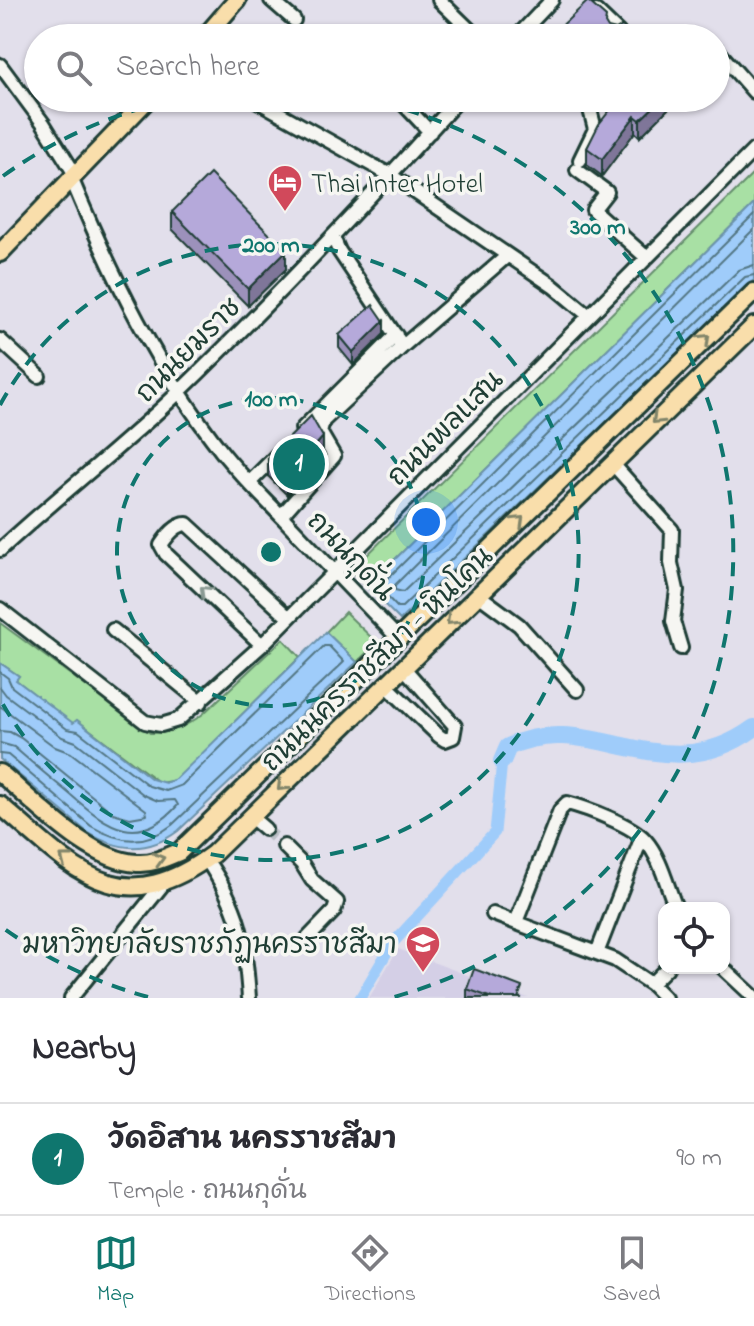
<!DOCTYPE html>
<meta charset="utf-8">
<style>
body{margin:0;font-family:"Indie Flower","Playpen Sans Thai",sans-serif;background:#f2f2f3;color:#2b2b33}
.controls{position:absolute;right:24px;bottom:24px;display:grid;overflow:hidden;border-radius:16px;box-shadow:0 2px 6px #0004}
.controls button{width:72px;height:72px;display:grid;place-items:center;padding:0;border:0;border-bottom:2px solid #e1e1e2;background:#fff;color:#2b2b33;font:40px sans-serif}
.you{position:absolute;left:426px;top:522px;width:28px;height:28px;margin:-20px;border:6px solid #fff;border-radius:50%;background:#1a73e8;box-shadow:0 0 0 12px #1a73e833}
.badge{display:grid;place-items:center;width:52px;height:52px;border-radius:50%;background:#0f766e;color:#fff;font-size:26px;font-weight:700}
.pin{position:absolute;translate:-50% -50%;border:4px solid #fff;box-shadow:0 2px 8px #0006}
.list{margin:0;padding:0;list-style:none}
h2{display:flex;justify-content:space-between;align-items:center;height:104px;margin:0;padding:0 32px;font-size:34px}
h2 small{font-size:26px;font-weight:400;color:#7c7c81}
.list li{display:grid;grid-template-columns:52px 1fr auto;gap:24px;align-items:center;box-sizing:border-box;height:112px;padding:0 32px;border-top:2px solid #e1e1e2}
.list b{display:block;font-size:30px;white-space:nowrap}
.list p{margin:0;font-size:26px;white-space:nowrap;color:#7c7c81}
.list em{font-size:26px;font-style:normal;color:#7c7c81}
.icon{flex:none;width:44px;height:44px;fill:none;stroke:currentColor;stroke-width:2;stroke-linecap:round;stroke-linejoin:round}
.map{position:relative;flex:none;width:754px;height:998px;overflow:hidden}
.search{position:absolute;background:#fff;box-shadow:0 2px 6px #0004;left:24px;right:24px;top:24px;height:88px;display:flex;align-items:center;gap:20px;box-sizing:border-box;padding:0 28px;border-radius:44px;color:#7c7c81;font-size:30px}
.sheet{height:216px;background:#fff}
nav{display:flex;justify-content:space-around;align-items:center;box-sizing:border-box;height:112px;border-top:2px solid #e1e1e2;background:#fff;font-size:22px;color:#7c7c81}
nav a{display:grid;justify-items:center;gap:4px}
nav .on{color:#0f766e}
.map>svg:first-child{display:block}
.built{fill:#d4cfe6}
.green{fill:#a8e0a4;stroke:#648e6c;stroke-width:2}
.water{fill:#9fccfa;stroke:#6c93ab;stroke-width:2}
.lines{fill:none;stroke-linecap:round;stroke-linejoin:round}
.shore{stroke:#527683;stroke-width:2}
.canal{stroke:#9fccfa;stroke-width:11}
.river{stroke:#9fccfa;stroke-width:18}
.minor-tunnel{stroke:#bbbfc6;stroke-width:12;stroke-dasharray:12 6;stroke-linecap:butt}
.minor-casing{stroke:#1f3d34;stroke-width:18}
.major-casing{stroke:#1f3d34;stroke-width:22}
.minor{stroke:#f6f6f2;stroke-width:12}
.major{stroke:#f9deab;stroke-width:16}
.wall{fill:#9c91bb;stroke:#1f3d34;stroke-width:2}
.shaded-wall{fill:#7f7699;stroke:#1f3d34;stroke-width:2}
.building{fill:#b5a9da;stroke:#1f3d34;stroke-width:2}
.oneway{stroke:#81856a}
.oneway2{stroke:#8a9a93}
.ring{fill:none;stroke:#0f766e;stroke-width:4;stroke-dasharray:14 10}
.labels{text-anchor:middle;stroke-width:7;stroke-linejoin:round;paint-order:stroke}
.poi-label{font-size:28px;fill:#1f3d34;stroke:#f6f6f2;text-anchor:start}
.street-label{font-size:28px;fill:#1f3d34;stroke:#f6f6f2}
.centre{fill:#0f766e;stroke:#f6f6f2;stroke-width:4}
.ring-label{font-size:24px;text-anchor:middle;font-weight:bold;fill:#0f766e;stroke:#f6f6f2;stroke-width:7;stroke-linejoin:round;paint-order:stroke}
</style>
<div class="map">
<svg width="754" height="998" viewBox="0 0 754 998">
<rect width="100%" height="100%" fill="#e2dfeb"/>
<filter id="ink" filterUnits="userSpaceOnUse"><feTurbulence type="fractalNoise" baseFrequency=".0125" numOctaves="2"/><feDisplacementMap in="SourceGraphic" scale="16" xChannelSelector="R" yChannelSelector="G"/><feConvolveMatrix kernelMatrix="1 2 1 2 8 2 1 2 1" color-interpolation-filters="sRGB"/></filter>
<g filter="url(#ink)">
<path class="built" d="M398,949L528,998H369Z"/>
<path class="green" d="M754,173V204L367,587L351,571Z
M345,612L377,643L357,662L326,632Z
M0,623L150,733C170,734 187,726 203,714L283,639L300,657L176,780L160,783L77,720L73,724L16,680L19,676L0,663Z"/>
<path class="water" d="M754,204V280L400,620L367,587Z
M326,632L357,662L178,831C147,854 118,851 87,832L0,759V663L19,676L16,680L73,723L77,720L152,779L165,783L176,779Z"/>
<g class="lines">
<path class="shore" d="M754,215L381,585V590L397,607H402L745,277L754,275
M754,229L395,585V590L403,592L739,270L754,265
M0,672L8,678L12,687L67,729L78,731L149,786L166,791L182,785L324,646H329L344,662L172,825C145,846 120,843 91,826L8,755L0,754
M0,687L6,695L62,737L76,742L144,795L158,801L175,800L178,805C139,849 109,828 72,796C53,780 33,764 14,747L0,743
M0,706L55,747L71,753L146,810L147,815L130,818L113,813L21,738L10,732L0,731"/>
<path class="canal" d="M360,998L392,944L495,832L502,761"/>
<path class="river" d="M502,761L508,747C591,707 664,794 754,728"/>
<path class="minor-tunnel" d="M265,829L284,846"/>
<g class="minor-casing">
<path id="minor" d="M271,0L294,20
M439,0L478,38
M596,11L619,33L614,38
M516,38L552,0
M717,50L754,92
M0,65L43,123L76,176
M252,98L390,175L553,286L588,315
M398,98L430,132
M580,160L595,129L587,98
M577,170L607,192L593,210L647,258
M72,180C112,276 158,370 222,452C241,476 263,497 284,519C322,559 360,599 398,638
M333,237L339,251L400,342
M0,340L39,376
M302,429L396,335
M612,463L672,530L671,563L677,590L673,621L681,648
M249,483L278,454
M281,516L334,456L320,432L323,421L403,346L507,256
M0,550C58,496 121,448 178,393C276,298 369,199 460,98
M477,594L519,625L577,690
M0,609L145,722L161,725L178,720L262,645L754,150
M113,630L201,702
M262,645L166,554L161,545C167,536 176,524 187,524L289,618
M385,684L439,736L445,740L453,737L455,726L403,667
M251,817L265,829
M284,846L302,864L312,880L337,902L334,911L307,939
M206,859C240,909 245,939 249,998
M493,914L615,960L651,984
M516,922L560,810L567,803C587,808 632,825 645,840C661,858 667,887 676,908
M597,953L642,837
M723,968L754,997
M71,998L164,883
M665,998L651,984L667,968"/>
</g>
<g class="major-casing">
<path id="major" d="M204,38L237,0
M0,253L149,98
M0,773C36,803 90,861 137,863C152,864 165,858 179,852L754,292
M0,805C73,868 118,924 213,854L754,326"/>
</g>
<use href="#minor" class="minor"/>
<use href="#major" class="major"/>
</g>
<path class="wall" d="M599,98H679L640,137L635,132L602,176L587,165V148L611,109Z
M172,212L286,269L248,306L172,229Z
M384,334L353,365L339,348V335Z
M323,455L287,495L268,476V459Z
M467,989L522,998H467Z"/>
<path class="shaded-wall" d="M663,98H679L640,137V120Z
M635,116V132L602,176V159Z
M286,251V269L248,306V289Z
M384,321V334L353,365V352Z
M323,437V455L287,495V478Z"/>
<path class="building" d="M588,1L606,17L605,23L608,28L616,30L622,26L634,38H559L554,33Z
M616,98H663L640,120L635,116L602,159L587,148L599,124L618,100Z
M210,174L286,251L248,289L172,212Z
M373,305L384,321L353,352L339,335Z
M311,416L323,437L287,478L268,459Z
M474,969L522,987L518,998H492L467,989Z"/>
<defs><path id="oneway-chevron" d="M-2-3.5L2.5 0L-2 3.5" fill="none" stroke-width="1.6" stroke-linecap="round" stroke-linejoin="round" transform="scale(2)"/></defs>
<g class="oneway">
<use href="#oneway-chevron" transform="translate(705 339) rotate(-44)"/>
<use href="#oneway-chevron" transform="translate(657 419) rotate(136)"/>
<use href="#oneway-chevron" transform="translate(519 521) rotate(-44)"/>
<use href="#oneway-chevron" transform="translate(451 620) rotate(136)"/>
<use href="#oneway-chevron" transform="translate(282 786) rotate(135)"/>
<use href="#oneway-chevron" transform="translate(65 859) rotate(-143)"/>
<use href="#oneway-chevron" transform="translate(159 859) rotate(-16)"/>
</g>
<use class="oneway2" href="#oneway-chevron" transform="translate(205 591) rotate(-136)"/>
</g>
<g class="ring">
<circle cx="271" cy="552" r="154"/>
<path d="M0 405A308 308 0 1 1 0 699"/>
<path d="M148 997A462 462 0 0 1 3 928M3 176A462 462 0 0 1 183 98M359 98A462 462 0 0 1 394 997"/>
</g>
<defs>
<g id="hotel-pin" transform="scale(1.8)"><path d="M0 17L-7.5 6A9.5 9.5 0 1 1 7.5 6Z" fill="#d1495b" stroke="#f6f6f2"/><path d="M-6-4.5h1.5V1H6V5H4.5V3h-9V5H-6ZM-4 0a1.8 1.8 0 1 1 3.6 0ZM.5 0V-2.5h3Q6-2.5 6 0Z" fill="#fff"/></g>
<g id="university-pin" transform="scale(1.8)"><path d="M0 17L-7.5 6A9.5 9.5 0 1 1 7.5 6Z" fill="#d1495b" stroke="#f6f6f2"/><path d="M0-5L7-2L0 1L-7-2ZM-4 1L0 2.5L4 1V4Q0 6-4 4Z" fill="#fff"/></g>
</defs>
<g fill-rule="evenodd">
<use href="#hotel-pin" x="285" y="182"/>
<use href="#university-pin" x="423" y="943"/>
</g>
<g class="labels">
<g class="poi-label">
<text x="311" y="192">Thai Inter Hotel</text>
<text x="397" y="953" text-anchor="end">มหาวิทยาลัยราชภัฏนครราชสีมา</text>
</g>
<g class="street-label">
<text transform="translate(187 349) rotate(-45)" y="10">ถนนยมราช</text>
<text transform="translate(444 427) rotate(-45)" y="10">ถนนพลแสน</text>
<text transform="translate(352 555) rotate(46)" y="10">ถนนกุดั่น</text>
<text transform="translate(376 658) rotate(-44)" y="10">ถนนนครราชสีมา - หินโคน</text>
</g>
</g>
<circle cx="271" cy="552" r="12" class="centre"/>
<g class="ring-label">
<text x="598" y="234">300 m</text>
<text x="271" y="252">200 m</text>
<text x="271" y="406">100 m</text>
</g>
</svg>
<div class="controls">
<button><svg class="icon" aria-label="locate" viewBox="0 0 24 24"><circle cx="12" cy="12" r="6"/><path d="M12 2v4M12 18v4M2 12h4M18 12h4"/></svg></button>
</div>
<div class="you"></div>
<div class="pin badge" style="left:299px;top:464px">1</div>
<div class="search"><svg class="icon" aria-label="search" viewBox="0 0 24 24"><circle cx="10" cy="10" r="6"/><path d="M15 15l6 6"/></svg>Search here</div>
</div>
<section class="sheet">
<h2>Nearby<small></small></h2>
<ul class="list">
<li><span class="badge">1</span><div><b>วัดอิสาน นครราชสีมา</b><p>Temple · ถนนกุดั่น</p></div><em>90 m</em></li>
</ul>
</section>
<nav>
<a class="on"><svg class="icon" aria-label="map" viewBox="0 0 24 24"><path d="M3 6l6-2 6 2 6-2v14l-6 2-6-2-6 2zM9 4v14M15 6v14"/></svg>Map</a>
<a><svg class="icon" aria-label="directions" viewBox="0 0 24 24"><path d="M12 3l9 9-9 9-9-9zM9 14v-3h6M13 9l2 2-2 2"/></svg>Directions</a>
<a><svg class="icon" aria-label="saved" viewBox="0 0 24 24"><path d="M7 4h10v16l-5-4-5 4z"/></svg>Saved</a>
</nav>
